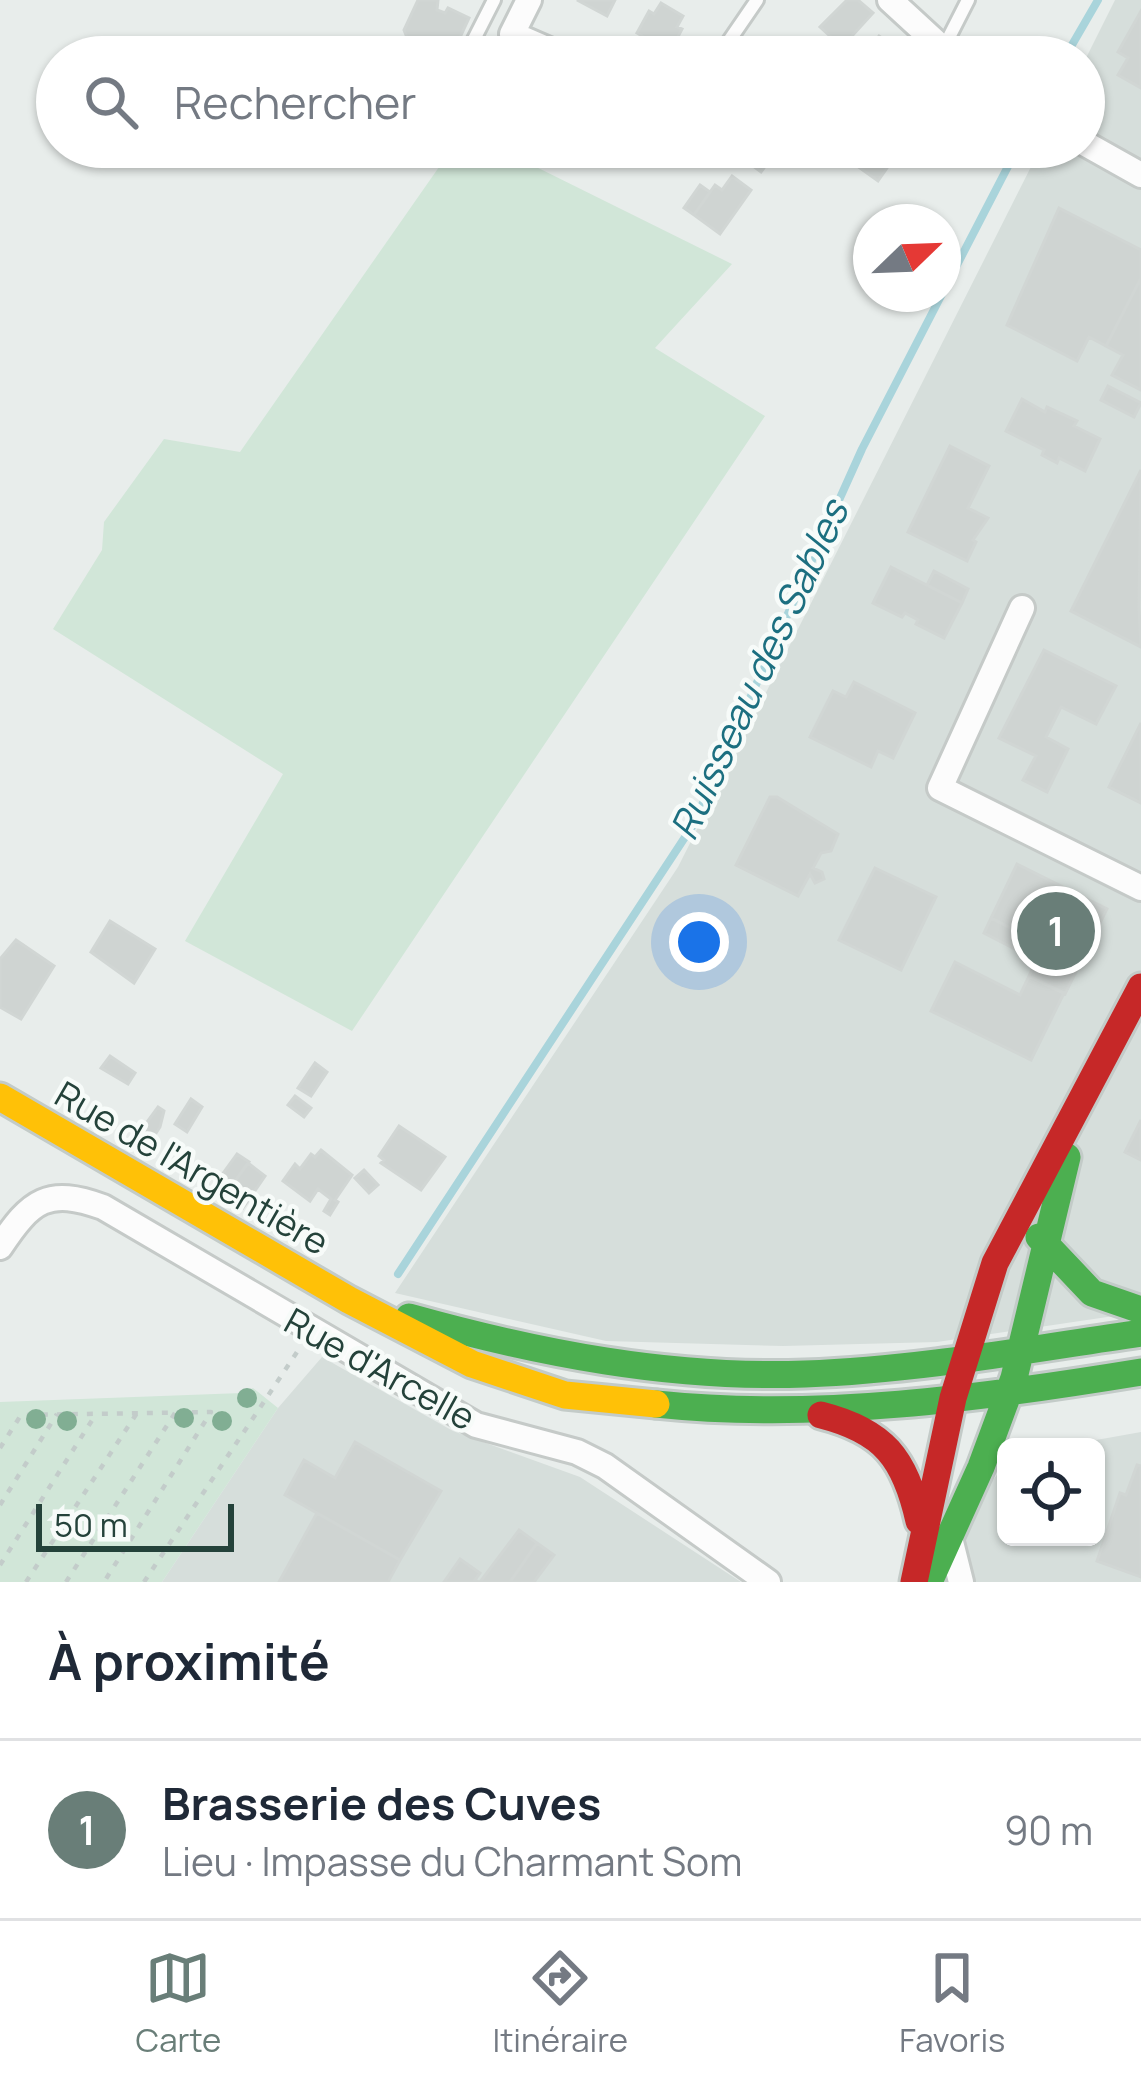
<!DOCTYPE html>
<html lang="fr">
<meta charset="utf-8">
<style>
body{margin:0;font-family:Manrope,sans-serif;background:#f2f2f3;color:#1f2937}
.controls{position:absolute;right:36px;bottom:36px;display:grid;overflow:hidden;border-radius:18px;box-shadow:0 3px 9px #0004}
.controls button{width:108px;height:108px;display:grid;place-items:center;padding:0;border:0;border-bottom:3px solid #e0e1e3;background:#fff;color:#1f2937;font:60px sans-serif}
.compass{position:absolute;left:853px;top:204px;width:108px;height:108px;border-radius:50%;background:#fff;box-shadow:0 3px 9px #0004;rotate:67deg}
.scale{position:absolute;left:36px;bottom:30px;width:198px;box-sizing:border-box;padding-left:12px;border:6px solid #24423a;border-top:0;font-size:33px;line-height:42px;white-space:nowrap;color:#24423a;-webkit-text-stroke:9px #f7fbf9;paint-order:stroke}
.you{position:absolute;left:699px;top:942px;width:42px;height:42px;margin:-30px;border:9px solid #fff;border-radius:50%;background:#1a73e8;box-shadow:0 0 0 18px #1a73e833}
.badge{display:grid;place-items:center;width:78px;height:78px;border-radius:50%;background:#697e78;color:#fff;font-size:39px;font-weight:700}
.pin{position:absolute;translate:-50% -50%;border:6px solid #fff;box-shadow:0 3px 12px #0006}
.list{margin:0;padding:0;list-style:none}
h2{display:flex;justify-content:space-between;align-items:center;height:156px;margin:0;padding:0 48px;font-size:51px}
h2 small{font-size:39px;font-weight:400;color:#747a83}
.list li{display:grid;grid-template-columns:78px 1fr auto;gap:36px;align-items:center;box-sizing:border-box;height:180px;padding:0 48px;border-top:3px solid #e0e1e3}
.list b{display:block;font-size:45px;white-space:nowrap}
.list p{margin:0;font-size:39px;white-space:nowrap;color:#747a83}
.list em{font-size:39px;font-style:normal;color:#747a83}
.icon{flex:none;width:66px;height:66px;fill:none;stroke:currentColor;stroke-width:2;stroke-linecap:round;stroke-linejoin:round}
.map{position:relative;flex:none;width:1141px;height:1582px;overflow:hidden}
.search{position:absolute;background:#fff;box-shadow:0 3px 9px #0004;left:36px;right:36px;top:36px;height:132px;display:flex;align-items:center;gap:30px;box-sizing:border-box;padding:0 42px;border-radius:66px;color:#747a83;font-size:45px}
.sheet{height:336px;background:#fff}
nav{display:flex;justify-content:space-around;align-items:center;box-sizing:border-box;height:168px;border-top:3px solid #e0e1e3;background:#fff;font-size:33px;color:#747a83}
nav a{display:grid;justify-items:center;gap:6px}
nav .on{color:#697e78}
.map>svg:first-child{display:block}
.built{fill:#d6dedb}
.green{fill:#d1e6d8}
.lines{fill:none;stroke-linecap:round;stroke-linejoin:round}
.stream{stroke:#a9d4db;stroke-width:8}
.building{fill:#cfd4d2;stroke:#d1d6d4;stroke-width:3}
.lane-casing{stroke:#c5cac8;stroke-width:18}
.street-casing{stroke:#c5cac8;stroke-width:30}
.fast-casing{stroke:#c3cbc8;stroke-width:33}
.slow-casing{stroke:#c3cbc8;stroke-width:33}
.jam-casing{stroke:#c3cbc8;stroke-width:33}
.path{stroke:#c3ccca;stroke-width:4.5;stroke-dasharray:6 9;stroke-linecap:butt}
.lane{stroke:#fcfcfc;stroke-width:12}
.street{stroke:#fcfcfc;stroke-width:24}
.fast{stroke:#4caf50;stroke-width:27}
.slow{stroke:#ffc107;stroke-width:27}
.jam{stroke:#c62828;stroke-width:27}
.tree{fill:#81ae93}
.labels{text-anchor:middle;stroke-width:9;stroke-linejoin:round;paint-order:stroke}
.street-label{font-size:36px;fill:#24423a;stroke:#f7fbf9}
.water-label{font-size:39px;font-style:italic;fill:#1c6f80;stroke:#f7fbf9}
</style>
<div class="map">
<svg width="1141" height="1582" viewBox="0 0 1141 1582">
<rect width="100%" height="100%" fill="#e8edeb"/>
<path class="built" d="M1115,0H1141V1312L937,1342L783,1346L606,1341L395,1293L678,867L1041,147H1084V62Z
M322,1357L453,1431L580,1477L741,1582H162L278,1408Z
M1141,1432V1582H909L1006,1464V1537H1096V1447H1057Z"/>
<path class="green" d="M453,147H496L732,264L655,348L765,416L352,1031L185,941L283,774L53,629L102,550L104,522L164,439L240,452Z
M253,1388L278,1408L162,1582H0V1402L242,1393Z"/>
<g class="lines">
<path class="stream" d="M1065,57L1098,0
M943,292L1018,147
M398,1274L693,825L862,449L942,294"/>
</g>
<path class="building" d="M418,0H438L437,10L445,13L448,8L469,18L451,57H437L435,50L415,57L404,30Z
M577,0H615L607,16Z
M847,0H858L873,13L842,47L820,27Z
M661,3L683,16L677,27L682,29L670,52L637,33L649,11L654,14Z
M1141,11V88L1118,75L1128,58L1118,52Z
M879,36L908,57H884L871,47Z
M738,147H779L761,172L734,152Z
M860,147H889L885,152L894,158L878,181L850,161Z
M732,176L751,190L720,234L694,215L715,185L722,190Z
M700,185L710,192L694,215L684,208Z
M1059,208L1141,250V278L1106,346L1089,337L1077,361L1007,325Z
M1141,278V390L1112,375L1123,355L1106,346Z
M1108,386L1141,403L1134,417L1101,400Z
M1022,399L1045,412L1047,407L1077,421L1074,426L1100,439L1085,471L1059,458L1057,463L1042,455L1044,450L1006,431Z
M950,446L989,466L968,508L988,518L973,540L976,542L967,561L908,532Z
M1141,470L1139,608L1141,647L1071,611Z
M891,567L962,603L944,638L916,624L918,620L905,613L902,617L873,603Z
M934,571L968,589L962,603L927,585Z
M1044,650L1116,686L1096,724L1061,707L1046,737L1068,749L1047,792L1023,780L1036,756L999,738Z
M854,682L915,713L893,758L878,751L871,767L810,737L833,691L846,697Z
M1141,723V803L1109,787Z
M770,797H777L838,834L831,851L821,853L813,868L822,872L824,879L815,883L810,874L798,896L736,865Z
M1017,864L1107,909L1065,994L1029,976L1044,945L991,918Z
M875,868L936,897L901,970L839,940Z
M991,918L1044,945L1036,960L984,933Z
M110,921L155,949L134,983L91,952Z
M16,940L54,966L21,1019L0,1007V959Z
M955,962L1020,995L1029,976L1064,993L1031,1060L931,1011Z
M110,1056L135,1073L128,1084L101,1068Z
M315,1063L327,1072L311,1096L298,1088Z
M295,1096L311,1108L304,1117L288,1105Z
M191,1099L202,1107L187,1132L175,1124Z
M158,1107L164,1111L160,1127L143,1153L131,1144Z
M1141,1120V1160L1125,1152Z
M399,1126L445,1157L421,1190L381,1163L384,1160L379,1156Z
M321,1150L352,1175L335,1200L338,1202L330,1215L324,1211L331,1199L318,1189L310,1201L283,1181L295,1164L300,1169L311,1154L315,1157Z
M237,1154L249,1162L225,1195L213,1187Z
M248,1163L265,1176L243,1208L225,1195Z
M364,1170L378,1185L369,1193L355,1178Z
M355,1442L441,1491L400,1560L285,1495L304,1460L335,1478Z
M1137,1465L1141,1466V1577L1097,1561L1120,1493L1126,1495Z
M317,1513L400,1560L388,1582H279Z
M519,1530L537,1543L510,1582H480Z
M537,1543L554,1555L534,1582H510Z
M460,1559L480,1573L475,1580L479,1582H444Z"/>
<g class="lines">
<g class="lane-casing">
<path id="lane" d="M943,49L968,0
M465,57L494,0
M718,57L757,0
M407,147L416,152L419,147
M650,154L655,147"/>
</g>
<g class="street-casing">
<path id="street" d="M529,0L512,34L565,57
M890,0L952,57
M1084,143L1141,175
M1022,608L940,788L1141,888
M0,1247C31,1200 48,1187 103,1207L476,1425L577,1452L605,1466L768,1582
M950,1538L961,1582"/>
</g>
<g class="fast-casing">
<path id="fast" d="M1039,1237L1092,1293L1141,1310
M409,1317C538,1353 671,1379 805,1374C918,1370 1030,1349 1141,1333
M656,1404C817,1421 982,1398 1141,1372
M929,1582L981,1467L1014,1378L1067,1157"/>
</g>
<g class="slow-casing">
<path id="slow" d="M0,1097L349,1300L472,1364L565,1395L656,1404"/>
</g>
<g class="jam-casing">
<path id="jam" d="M821,1415C884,1431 905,1458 919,1521
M914,1582L953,1398L995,1263L1141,987"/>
</g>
<path class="path" d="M0,1448L21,1415L211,1412L104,1582
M0,1505L57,1414
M0,1565L96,1414
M26,1582L137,1413
M66,1582L175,1413
M144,1582L297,1352"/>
<use href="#lane" class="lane"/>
<use href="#street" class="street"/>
<use href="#fast" class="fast"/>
<use href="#slow" class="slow"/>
<use href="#jam" class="jam"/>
</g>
<g class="tree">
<circle cx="247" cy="1398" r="10"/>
<circle cx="184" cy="1418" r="10"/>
<circle cx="36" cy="1419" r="10"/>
<circle cx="67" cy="1421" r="10"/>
<circle cx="222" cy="1421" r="10"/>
</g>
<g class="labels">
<g class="street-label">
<text transform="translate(192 1168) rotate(30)" y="13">Rue de l'Argentière</text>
<text transform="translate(380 1369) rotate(29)" y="13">Rue d'Arcelle</text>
</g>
<g class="water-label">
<text transform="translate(759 670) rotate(-65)" y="14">Ruisseau des Sables</text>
</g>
</g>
</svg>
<div class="controls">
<button><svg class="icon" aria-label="locate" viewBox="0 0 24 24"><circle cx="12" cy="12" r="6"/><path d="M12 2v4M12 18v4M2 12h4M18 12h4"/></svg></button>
</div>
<svg class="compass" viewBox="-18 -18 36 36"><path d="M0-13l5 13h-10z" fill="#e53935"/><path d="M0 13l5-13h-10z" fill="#747a83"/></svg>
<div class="scale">50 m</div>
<div class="you"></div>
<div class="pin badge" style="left:1056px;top:931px">1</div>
<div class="search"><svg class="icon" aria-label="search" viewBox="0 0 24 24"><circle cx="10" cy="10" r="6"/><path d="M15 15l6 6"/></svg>Rechercher</div>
</div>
<section class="sheet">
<h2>À proximité<small></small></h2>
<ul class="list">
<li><span class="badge">1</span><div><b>Brasserie des Cuves</b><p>Lieu · Impasse du Charmant Som</p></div><em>90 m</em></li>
</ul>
</section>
<nav>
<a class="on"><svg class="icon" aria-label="map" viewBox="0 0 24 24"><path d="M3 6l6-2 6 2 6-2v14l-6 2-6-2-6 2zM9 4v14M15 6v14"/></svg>Carte</a>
<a><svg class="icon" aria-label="directions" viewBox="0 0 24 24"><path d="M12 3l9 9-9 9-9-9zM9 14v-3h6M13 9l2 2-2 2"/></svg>Itinéraire</a>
<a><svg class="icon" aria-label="saved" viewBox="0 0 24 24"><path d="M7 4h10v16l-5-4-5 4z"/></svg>Favoris</a>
</nav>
